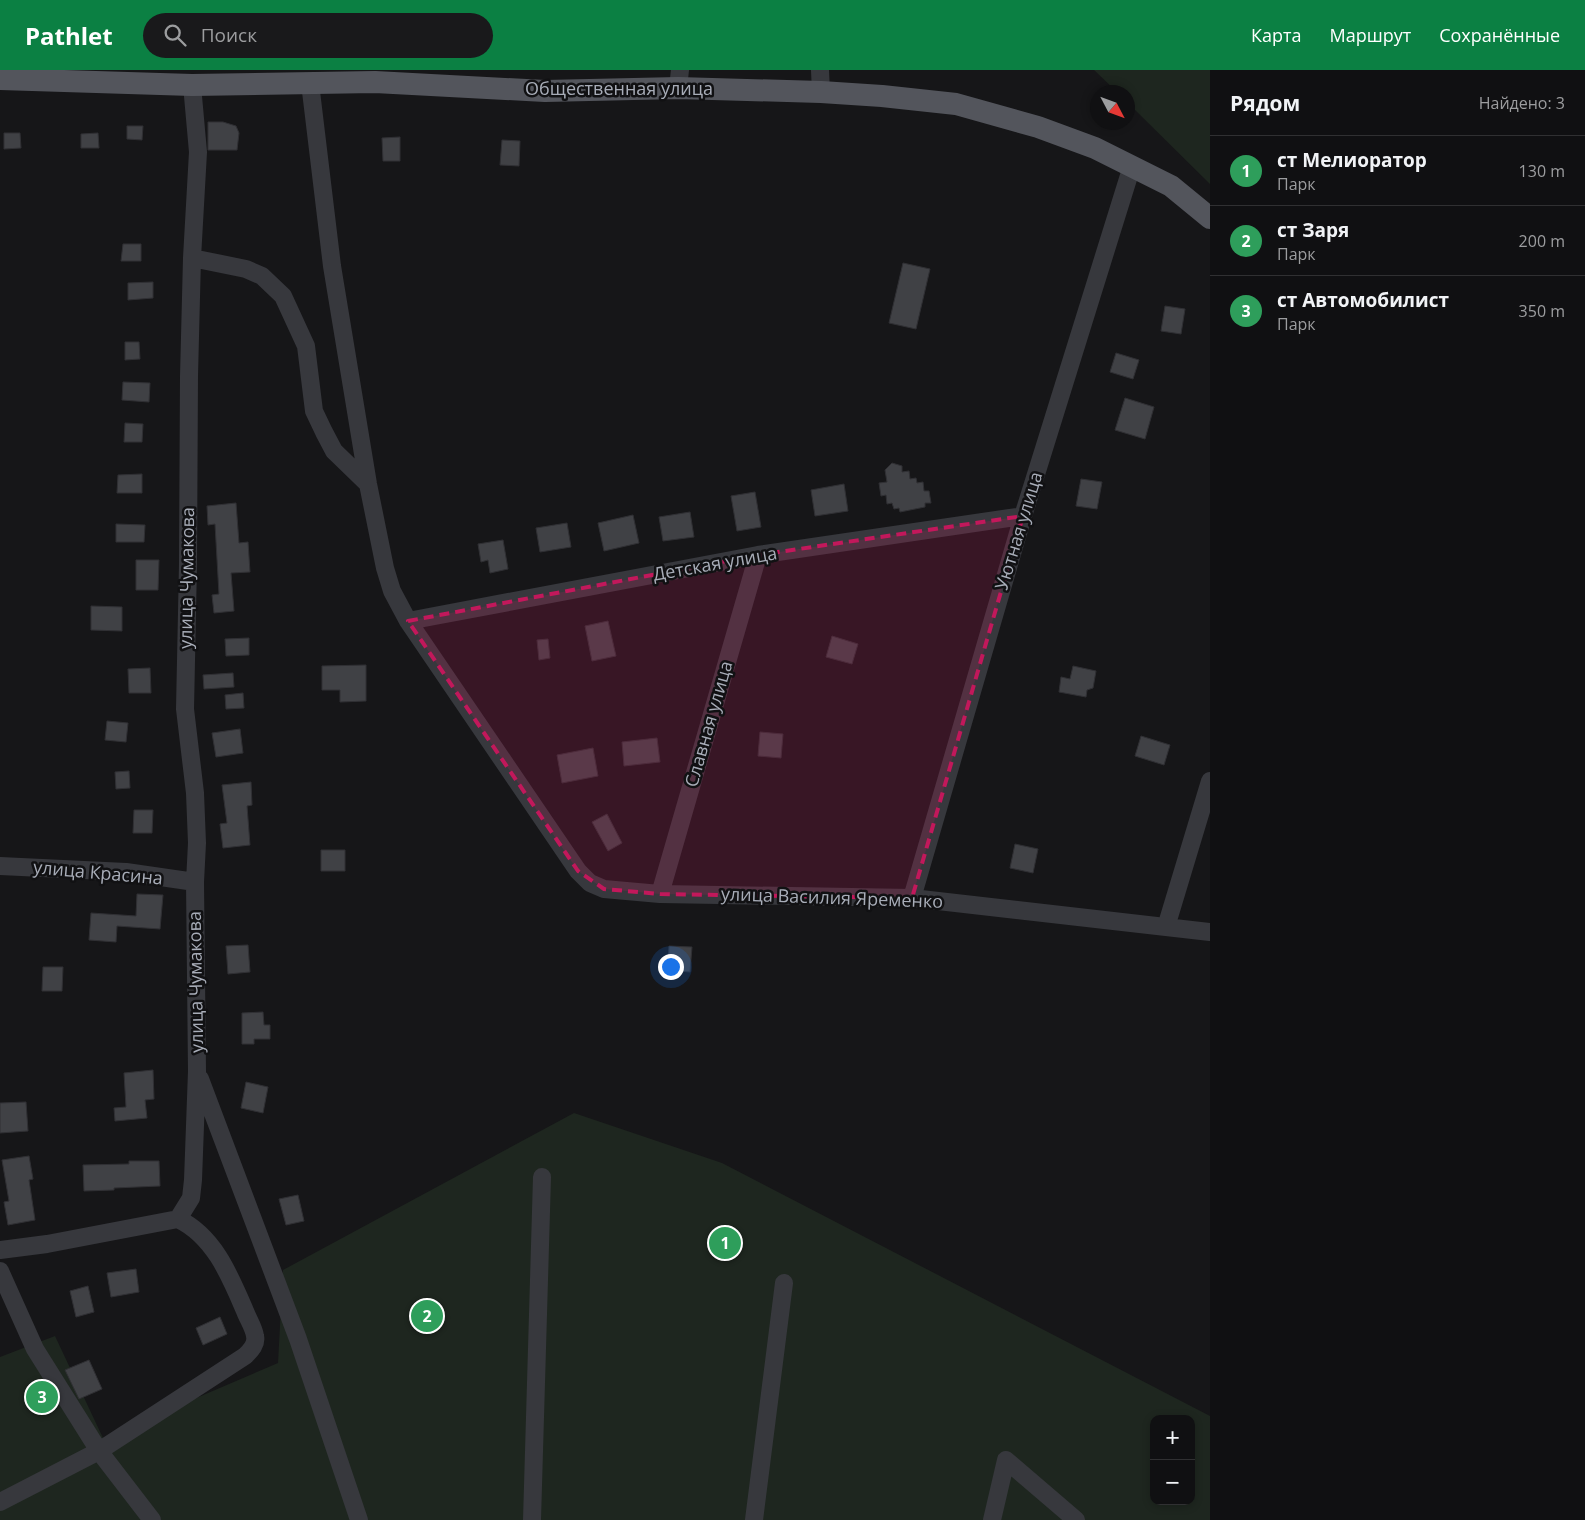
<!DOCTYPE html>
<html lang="ru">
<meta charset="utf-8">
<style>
body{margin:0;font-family:"Open Sans",sans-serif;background:#19191b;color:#f1f3f6}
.controls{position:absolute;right:15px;bottom:15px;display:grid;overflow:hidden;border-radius:10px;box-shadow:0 2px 8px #0003}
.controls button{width:45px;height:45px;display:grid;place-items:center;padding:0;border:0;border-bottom:1px solid #303032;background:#101012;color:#f1f3f6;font:25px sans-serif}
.compass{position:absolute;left:1090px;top:15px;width:45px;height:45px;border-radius:50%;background:#101012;box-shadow:0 2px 8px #0003;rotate:131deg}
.you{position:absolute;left:670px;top:896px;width:18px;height:18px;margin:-12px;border:4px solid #fff;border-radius:50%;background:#1a73e8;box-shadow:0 0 0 8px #1a73e833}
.badge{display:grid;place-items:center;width:32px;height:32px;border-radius:50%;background:#0b8043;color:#fff;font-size:16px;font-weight:700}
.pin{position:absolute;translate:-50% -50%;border:2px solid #fff;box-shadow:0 1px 5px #0006}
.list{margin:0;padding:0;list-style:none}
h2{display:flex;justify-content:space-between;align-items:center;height:65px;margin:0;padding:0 20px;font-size:21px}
h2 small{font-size:16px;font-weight:400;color:#9c9d9f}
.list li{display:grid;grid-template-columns:32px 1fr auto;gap:15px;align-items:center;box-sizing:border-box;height:70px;padding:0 20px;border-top:1px solid #303032}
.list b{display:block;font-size:19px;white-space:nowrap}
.list p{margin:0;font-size:16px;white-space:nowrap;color:#9c9d9f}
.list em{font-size:16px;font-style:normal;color:#9c9d9f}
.icon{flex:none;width:28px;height:28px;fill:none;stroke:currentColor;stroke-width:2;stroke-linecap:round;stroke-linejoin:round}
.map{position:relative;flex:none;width:1210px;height:1450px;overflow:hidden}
header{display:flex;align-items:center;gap:30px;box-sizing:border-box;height:70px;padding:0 25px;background:#0b8043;color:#fff}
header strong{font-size:24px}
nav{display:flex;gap:28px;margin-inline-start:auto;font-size:18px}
.search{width:350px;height:45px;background:#19191b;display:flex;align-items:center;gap:12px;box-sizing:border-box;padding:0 18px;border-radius:28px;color:#9c9d9f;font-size:19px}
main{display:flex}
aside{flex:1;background:#101012}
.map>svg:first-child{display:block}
.green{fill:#1e261f;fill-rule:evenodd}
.building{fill:#404145;stroke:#303034}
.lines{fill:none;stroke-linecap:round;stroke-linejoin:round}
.minor{stroke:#37383d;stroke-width:18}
.major{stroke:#53555c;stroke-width:22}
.marked{fill:#c2185b;fill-opacity:0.2;stroke:#c2185b;stroke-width:4;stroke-dasharray:10 6;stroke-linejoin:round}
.labels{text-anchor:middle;stroke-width:5;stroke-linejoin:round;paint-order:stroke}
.street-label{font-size:18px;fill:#a8adb8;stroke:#111113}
</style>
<header>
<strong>Pathlet</strong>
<div class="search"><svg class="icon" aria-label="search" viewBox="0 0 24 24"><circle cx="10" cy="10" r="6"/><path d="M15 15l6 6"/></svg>Поиск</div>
<nav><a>Карта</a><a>Маршрут</a><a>Сохранённые</a></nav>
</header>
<main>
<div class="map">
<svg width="1210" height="1450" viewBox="0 0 1210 1450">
<rect width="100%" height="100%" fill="#161618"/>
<path class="green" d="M1094,0H1210V114L1128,33V22H1117Z
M574,1043L722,1093L1210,1346V1450H0V1287L55,1266L103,1368L278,1293L283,1200ZM1154,1349H1191V1431H1154Z"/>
<path class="building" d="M208,52H223L236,56L239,63L237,80H208Z
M127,56H143L142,70L127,69Z
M4,63H20L21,78L4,79Z
M98,63L99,78H81V64Z
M400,67V91H383L382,68Z
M502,70L520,71L519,96L500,95Z
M123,174H141V191H121Z
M903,193L930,199L916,259L889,253Z
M153,212V228L128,230V213Z
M1165,236L1185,239L1181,264L1161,261Z
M125,272H139L140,289L125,290Z
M1116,283L1139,290L1133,309L1110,302Z
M123,312L150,313L149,332L122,330Z
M1125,328L1154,337L1145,369L1115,360Z
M125,353L143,354L142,372H124Z
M892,393L902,396V402L909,401L910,409L916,408L917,413L923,412L924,421H929L931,433H925V437L900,442L899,438L894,439L892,433L887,434L886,425L881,426L879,413L887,412L885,400Z
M142,404V423H117L118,405Z
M1081,409L1102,412L1097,439L1076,436Z
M844,414L848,441L815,446L811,420Z
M755,422L761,457L737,461L731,426Z
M236,433L239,473L248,472L250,502L231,503L234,541L214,543L212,525L219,524L215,454L208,455L207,436Z
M690,442L694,467L663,471L659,447Z
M633,445L639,473L604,481L598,453Z
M567,453L571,477L540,482L536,458Z
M116,454L145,455L144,472H116Z
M503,470L508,499L490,503L488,490L481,492L478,474Z
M136,490H159L158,520H136Z
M91,536L122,537V561L91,560Z
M608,551L616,586L592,591L585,556Z
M832,566L858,574L852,594L826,587Z
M249,568V585L226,586L225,569Z
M548,569L550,588L539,590L537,570Z
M366,595V631L340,632V620H322V596Z
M1073,596L1096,601L1093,618L1087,620L1086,627L1059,622L1061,607L1070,609Z
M150,598L151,623H129L128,599Z
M233,603L234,617L204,619L203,605Z
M243,623L244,638L226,639L225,625Z
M107,651L128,653L126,672L105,670Z
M240,659L243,683L216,687L212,663Z
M760,662L783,664L781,688L758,686Z
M1141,666L1170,675L1164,695L1135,686Z
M657,668L660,692L624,696L622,672Z
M593,678L598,706L562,713L557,685Z
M129,701L130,718L116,719L115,702Z
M251,712L252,735L247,736L250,775L223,778L220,754L227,753L222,715Z
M134,740H153L152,763H133Z
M607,744L622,773L608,781L592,752Z
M1015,774L1038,779L1033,803L1010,798Z
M321,780H345V801H321Z
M137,824L163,825L160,859L117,856L116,872L89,870L91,843L136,846Z
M248,875L250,902L228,904L226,876Z
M669,876L692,877L690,902L668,900Z
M43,897H63L62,921H42Z
M263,942L264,955H270V969H254V974H242V943Z
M153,1000L154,1029L145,1030L147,1048L115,1051L114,1038L126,1037L124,1003Z
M246,1012L268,1017L263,1043L241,1038Z
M26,1032L28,1061L0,1063V1033Z
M29,1086L33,1109L29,1110L35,1150L8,1155L4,1132L9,1131L2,1090Z
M129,1091H159L160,1116L114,1118V1120L84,1121L83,1095L129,1094Z
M298,1125L304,1151L286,1155L279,1129Z
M136,1199L139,1222L111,1227L107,1203Z
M88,1216L94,1242L76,1247L70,1221Z
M220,1247L227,1264L203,1275L196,1258Z
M89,1290L102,1319L79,1329L65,1300Z"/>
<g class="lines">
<path class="minor" d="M820,0L821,22
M310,13L332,196L368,414L385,498L392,521L408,551L578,801L590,813L604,819L660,824L912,828L1210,862
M678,18L680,0
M192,188L246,199L262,206L283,226L306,276L314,341L324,362L334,381L368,414
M408,551L758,485L1023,446
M0,796L126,802L195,812
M660,824L758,485
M912,828L1023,446L1132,96
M1166,857L1210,711
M200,1009L298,1269L359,1450
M0,1180L47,1174L178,1149L191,1128L193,1110L197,1001L195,812L197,773L195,723L185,639L188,494L189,306L192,188L198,82L192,15
M0,1201L35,1279L99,1381L152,1450
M0,1432L99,1381L245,1286C250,1281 257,1275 255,1266C254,1258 248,1249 245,1241C230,1206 214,1166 178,1149
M532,1450L542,1107
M754,1450L784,1213
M992,1450L1006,1390L1076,1450"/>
<path class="major" d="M0,9L192,15L375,12L545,21L678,18L821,22L882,26L956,34L1038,57L1095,78L1171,116L1210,148"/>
</g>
<path class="marked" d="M1023,446L912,828L660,824L604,819L578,801L408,551L758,485Z"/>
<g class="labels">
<g class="street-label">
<text x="619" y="25">Общественная улица</text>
<text transform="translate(1019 461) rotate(-73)" y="6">Уютная улица</text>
<text transform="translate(715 494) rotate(-10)" y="6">Детская улица</text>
<text transform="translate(187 508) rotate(-89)" y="6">улица Чумакова</text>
<text transform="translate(709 654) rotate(-74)" y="6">Славная улица</text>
<text transform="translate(98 803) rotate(5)" y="6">улица Красина</text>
<text transform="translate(832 828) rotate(2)" y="6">улица Василия Яременко</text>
<text transform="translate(196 912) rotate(-91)" y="6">улица Чумакова</text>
</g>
</g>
</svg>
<div class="controls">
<button>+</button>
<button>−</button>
</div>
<svg class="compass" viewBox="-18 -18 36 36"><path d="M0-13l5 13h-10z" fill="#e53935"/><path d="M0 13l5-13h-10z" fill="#9c9d9f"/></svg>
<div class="you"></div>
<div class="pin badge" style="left:725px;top:1173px;background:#2e9e5b">1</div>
<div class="pin badge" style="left:427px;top:1246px;background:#2e9e5b">2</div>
<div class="pin badge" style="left:42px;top:1327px;background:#2e9e5b">3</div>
</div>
<aside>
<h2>Рядом<small>Найдено: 3</small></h2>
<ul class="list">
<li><span class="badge" style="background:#2e9e5b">1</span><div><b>ст Мелиоратор</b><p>Парк</p></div><em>130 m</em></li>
<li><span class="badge" style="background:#2e9e5b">2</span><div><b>ст Заря</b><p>Парк</p></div><em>200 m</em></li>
<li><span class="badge" style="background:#2e9e5b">3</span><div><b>ст Автомобилист</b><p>Парк</p></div><em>350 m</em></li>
</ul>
</aside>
</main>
